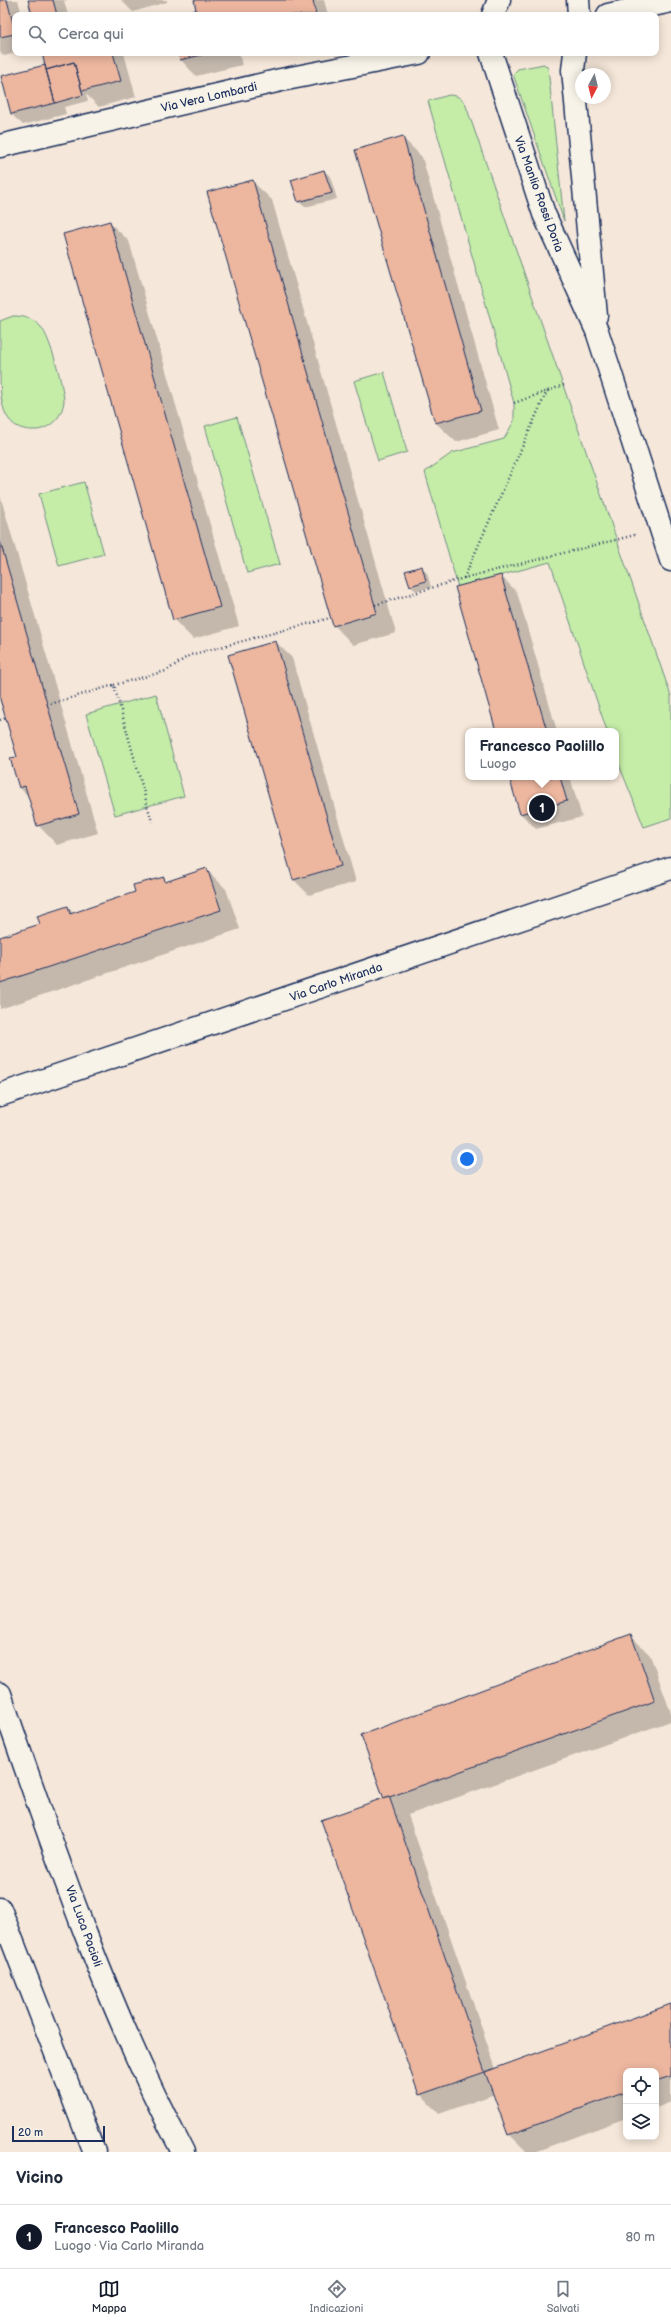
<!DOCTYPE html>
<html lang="it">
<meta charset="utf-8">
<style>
body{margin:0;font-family:"Balsamiq Sans",sans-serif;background:#f6f6f7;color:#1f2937}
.controls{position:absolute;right:12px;bottom:12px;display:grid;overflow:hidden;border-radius:8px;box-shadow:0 2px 10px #0003}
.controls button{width:36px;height:36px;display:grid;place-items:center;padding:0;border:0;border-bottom:1px solid #e0e1e3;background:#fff;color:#1f2937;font:20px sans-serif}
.compass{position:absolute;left:575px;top:68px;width:36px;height:36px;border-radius:50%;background:#fff;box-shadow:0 2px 10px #0003;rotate:187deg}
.scale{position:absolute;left:12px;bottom:10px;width:93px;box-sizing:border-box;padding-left:4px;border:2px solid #1b2f5e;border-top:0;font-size:11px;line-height:14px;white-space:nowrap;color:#1b2f5e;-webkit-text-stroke:3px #f7f3e8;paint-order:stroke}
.you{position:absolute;left:467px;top:1159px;width:14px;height:14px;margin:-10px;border:3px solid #fff;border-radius:50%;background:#1a73e8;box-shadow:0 0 0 6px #1a73e833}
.badge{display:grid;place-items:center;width:26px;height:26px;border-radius:50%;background:#111827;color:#fff;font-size:13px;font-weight:700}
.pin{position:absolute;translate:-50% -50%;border:2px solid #fff;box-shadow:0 1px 4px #0006}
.popup{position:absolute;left:465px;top:728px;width:154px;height:52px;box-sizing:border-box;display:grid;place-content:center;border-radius:8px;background:#fff;filter:drop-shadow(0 1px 3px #0005);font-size:13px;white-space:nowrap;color:#747a83}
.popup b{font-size:15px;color:#1f2937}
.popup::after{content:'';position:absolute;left:50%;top:100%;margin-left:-8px;border:8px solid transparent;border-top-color:#fff}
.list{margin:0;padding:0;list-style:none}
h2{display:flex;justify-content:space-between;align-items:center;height:52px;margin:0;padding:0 16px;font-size:17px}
h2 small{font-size:13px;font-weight:400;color:#747a83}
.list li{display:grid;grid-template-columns:26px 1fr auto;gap:12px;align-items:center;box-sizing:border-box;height:64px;padding:0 16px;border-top:1px solid #e0e1e3}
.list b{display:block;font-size:15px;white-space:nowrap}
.list p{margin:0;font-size:13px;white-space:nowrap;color:#747a83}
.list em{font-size:13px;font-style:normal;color:#747a83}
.icon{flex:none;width:22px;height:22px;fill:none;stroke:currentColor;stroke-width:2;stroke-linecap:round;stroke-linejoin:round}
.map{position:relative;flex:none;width:671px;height:2152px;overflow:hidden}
.search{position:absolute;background:#fff;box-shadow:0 2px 10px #0003;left:12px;right:12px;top:12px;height:44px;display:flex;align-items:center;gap:10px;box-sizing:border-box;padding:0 14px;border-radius:8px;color:#747a83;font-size:15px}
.sheet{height:116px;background:#fff}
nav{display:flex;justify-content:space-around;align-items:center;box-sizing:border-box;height:56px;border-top:1px solid #e0e1e3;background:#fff;font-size:11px;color:#747a83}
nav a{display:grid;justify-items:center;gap:2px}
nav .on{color:#111827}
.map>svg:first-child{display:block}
.green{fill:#c5eda8;stroke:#708e83}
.shadow{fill:#0003}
.building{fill:#ecb69f;stroke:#1b2f5e}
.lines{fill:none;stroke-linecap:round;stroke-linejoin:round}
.street-casing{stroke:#1b2f5e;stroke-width:25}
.secondary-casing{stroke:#1b2f5e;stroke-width:25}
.path{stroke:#1b2f5e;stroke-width:2.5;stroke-dasharray:1 3;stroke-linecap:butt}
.street{stroke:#f7f3e8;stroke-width:22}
.secondary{stroke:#f7f3e8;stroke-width:22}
.labels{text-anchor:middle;stroke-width:3.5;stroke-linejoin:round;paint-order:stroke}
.street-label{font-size:12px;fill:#1b2f5e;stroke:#f7f3e8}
</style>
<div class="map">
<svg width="671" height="2152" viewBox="0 0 671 2152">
<rect width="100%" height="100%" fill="#f5e7d9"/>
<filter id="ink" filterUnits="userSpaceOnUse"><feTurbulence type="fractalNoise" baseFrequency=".025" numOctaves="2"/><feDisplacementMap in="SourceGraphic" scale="8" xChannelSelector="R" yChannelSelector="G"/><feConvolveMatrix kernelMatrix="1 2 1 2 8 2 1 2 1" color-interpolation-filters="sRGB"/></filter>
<g filter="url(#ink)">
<path class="green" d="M544,64L548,68L564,221L513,74L518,69Z
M449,95L457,96L465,103L671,696V818L644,827L616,757V731H607L550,562L458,587L425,472L452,453L504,439L514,421V403L428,101Z
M13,316C23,316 33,318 41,327C50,337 64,388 64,402C63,406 62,411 60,414C56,422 45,430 36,430C0,432 0,397 0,370C0,354 0,337 0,321Z
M384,372L407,452L378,461L354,381Z
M237,417L280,564L247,573L205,426Z
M84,482L104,554L59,566L39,494Z
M156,694L184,796L115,815L86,714Z"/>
<path class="shadow" d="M0,0H18L22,15H15L16,53L4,56L0,52Z
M29,0H68L64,1L68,15H33Z
M121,0H167V2L133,12Z
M195,0H324L328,15H178L197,10Z
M43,53H124L136,97L99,107L86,94L88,101L64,107L66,114L23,125L11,114L2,77L46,65Z
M179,53H239L242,65L196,76L181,60Z
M402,137L422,157L499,430L456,442L436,423Z
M324,171L330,176L337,199L305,207L299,202L292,180Z
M252,181L272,200L396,633L353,645L334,625Z
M109,222L129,241L239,626L193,639L174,620Z
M0,495L98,833L57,845L38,825L29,797L20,788L18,758L0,701Z
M422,568L427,573L431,587L416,591L410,586Z
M501,576L517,592L557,731H497Z
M276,642L292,658L356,882L309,895L293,879Z
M510,777H570L582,817L536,829L520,813Z
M206,869L226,889L240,929L0,1009V938L41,925L68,907L74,914L136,893L163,878L167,882Z
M631,1636L650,1655L671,1713V1721L408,1815L496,2069L671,2005V2102L656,2108V2071H626V2118L534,2152H527L509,2134L495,2094L439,2114L420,2094L385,1800L362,1735Z"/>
<path class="building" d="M0,0H7L15,31V34L0,37Z
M28,0H53L57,15H32Z
M194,0H313L316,15H174L196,10Z
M42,53H113L121,81L82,91L74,62L46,70Z
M178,53H210L180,60Z
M74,62L83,95L55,103L46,70Z
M45,65L55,103L11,114L1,76Z
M403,136L481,411L435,423L355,150Z
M324,170L332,193L298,202L291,180Z
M253,180L377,613L333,626L207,192Z
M110,221L220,607L173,620L63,234Z
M0,541L79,814L37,826L25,786L19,788L10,758L17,757L0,699Z
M422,566L426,581L410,586L405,571Z
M501,575L547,731H496L455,587Z
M276,641L341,866L293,880L228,655Z
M509,777H560L567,801L520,814Z
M207,868L221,910L0,983V937L40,924L37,916L68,906L70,914L135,892L133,885L164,877L165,882Z
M631,1634L655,1701L384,1799L361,1735Z
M389,1796L485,2072L419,2095L321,1820Z
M671,2004V2076L656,2081V2071H626V2092L508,2135L485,2072Z"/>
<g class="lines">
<g class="street-casing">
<path id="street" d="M578,0L579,15
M493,15L499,0
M608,15L671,1
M491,53L544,214L597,331L671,560
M575,53L573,70L596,316
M0,146L281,80L419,53
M0,1095L671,868"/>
</g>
<g class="secondary-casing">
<path id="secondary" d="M0,1694C53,1848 107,2008 183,2152
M0,1909L94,2152"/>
</g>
<path class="path" d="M514,403L564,385
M464,578L547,391
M375,605L464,578L635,535
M114,685L166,671L190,655L330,618
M47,705L114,685L152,822
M0,720L6,718"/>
<use href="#street" class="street"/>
<use href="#secondary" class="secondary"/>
</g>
</g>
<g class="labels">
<g class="street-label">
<text transform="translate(209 97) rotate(-13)" y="4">Via Vera Lombardi</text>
<text transform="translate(539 194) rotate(70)" y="4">Via Manlio Rossi Doria</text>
<text transform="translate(336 982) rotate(-19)" y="4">Via Carlo Miranda</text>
<text transform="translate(84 1926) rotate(70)" y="4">Via Luca Pacioli</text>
</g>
</g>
</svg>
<div class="controls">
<button><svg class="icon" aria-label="locate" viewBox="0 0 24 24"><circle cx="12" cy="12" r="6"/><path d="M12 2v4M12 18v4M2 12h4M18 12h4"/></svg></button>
<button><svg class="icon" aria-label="layers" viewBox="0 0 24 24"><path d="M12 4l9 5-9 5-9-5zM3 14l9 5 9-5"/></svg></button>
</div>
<svg class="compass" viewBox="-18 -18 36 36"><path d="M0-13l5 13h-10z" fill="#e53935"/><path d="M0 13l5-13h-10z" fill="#747a83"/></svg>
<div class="scale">20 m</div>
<div class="you"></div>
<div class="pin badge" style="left:542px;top:808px">1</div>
<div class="popup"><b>Francesco Paolillo</b>Luogo</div>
<div class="search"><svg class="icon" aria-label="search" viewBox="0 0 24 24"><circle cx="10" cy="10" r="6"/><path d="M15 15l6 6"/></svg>Cerca qui</div>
</div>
<section class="sheet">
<h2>Vicino<small></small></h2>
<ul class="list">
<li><span class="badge">1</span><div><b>Francesco Paolillo</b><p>Luogo · Via Carlo Miranda</p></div><em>80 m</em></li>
</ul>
</section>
<nav>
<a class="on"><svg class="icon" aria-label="map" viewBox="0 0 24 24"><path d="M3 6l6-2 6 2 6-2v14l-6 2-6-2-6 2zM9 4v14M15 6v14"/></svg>Mappa</a>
<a><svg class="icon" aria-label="directions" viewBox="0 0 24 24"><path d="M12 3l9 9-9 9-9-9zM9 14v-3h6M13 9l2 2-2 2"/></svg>Indicazioni</a>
<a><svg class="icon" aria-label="saved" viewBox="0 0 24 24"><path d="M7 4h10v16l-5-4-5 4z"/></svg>Salvati</a>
</nav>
